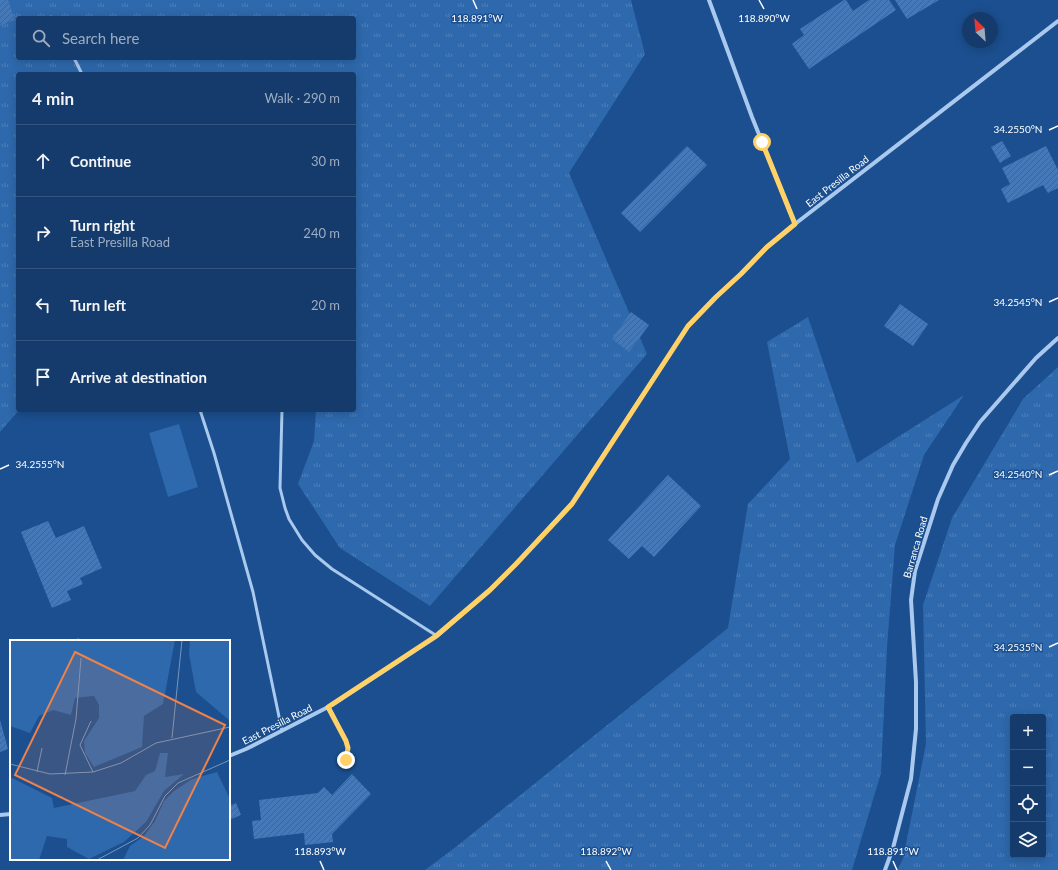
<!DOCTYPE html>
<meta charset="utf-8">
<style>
body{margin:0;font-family:Lato,sans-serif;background:#1d4271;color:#f1f3f6}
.controls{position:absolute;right:12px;bottom:12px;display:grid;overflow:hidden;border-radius:4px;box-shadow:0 2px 10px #0003}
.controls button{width:36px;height:36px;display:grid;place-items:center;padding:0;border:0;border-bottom:1px solid #33557e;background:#143b6b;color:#f1f3f6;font:20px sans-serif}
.compass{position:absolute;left:962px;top:12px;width:36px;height:36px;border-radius:50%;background:#143b6b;box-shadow:0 2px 10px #0003;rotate:334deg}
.stop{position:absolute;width:12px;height:12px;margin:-9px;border:3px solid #ffd166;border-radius:50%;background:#fff}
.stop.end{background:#ffd166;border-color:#fff;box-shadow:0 1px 4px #0008}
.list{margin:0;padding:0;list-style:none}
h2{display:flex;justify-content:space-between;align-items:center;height:52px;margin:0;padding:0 16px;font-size:17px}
h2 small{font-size:13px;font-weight:400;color:#9dadc1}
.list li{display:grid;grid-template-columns:26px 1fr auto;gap:12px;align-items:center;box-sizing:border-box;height:72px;padding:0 16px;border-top:1px solid #33557e}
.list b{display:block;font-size:15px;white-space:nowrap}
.list p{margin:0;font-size:13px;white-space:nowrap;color:#9dadc1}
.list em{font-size:13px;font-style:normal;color:#9dadc1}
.icon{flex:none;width:22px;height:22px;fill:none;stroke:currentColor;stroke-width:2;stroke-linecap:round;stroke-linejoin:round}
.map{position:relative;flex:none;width:1058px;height:870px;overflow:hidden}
.search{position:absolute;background:#143b6b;box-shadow:0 2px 10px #0003;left:16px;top:16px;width:340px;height:44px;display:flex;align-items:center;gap:10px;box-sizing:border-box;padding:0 14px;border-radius:4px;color:#9dadc1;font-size:15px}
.panel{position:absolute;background:#143b6b;box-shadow:0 2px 10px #0003;left:16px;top:72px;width:340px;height:340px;border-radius:4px}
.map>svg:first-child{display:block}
.grass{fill:url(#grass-tufts);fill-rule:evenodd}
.park{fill:#2e69ad}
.building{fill:url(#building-hatch)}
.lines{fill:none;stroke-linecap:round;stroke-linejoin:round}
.service{stroke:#a9c9ee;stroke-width:3}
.minor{stroke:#a9c9ee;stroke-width:4}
.route{stroke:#ffd166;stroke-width:5}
.ticks{fill:none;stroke:#fff;stroke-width:1.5}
.labels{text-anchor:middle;stroke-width:3;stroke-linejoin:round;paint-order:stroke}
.street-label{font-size:10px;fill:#fff;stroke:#1b4f8f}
.inset-road{fill:none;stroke:#7695bc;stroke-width:1}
.view{fill:#ee8249;fill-opacity:0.15;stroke:#ee8249;stroke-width:2}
.inset-edge{fill:none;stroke:#fff;stroke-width:2}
.ticks-label{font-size:10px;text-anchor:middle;fill:#fff;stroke:#1b4f8f;stroke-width:3;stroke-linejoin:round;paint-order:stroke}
</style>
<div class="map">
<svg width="1058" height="870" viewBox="0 0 1058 870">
<defs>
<pattern id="grass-tufts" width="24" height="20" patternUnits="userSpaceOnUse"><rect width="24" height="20" fill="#2e69ad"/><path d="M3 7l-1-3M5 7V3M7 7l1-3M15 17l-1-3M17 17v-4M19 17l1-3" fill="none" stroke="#4d80b9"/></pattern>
<pattern id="building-hatch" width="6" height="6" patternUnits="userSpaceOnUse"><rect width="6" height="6" fill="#4478b7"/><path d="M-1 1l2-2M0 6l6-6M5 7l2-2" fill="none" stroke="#486282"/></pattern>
</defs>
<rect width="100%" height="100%" fill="#1b4f8f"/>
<path class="grass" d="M0,0H631L645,54L569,173L647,354L430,606L340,548L298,484L314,441L316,410H354V74H18V410H19L0,432ZM18,18H354V58H18Z
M808,317L857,463L964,395L924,455L895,545L887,647L881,773L852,870H425L457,846L728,628L748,504L790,459L767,342Z
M1058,367V870H897L903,859L926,744L923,605L952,518L1023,399ZM1013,717H1043V855H1013Z"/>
<path class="park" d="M179,424L198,487L168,497L149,433Z"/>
<path class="building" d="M0,0H8L15,20L0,25Z
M844,0H846L853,11L869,0H889L896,10L809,69L792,44L804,35L800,29Z
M895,0H939L907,19Z
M1002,141L1011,156L1000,163L991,147Z
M687,146L707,165L640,232L621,213Z
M1046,146L1058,170V188L1048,193L1043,185L1008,203L1001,189L1010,184L1002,168Z
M900,304L928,324L913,346L884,326Z
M631,312L649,325L629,352L612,339Z
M668,475L701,506L654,557L642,546L629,559L608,540Z
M48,521L56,538L84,526L102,568L80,578L83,584L67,591L71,600L52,608L21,532Z
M0,720L8,749L0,752Z
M352,774L371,794L332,834L333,842L305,845L304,833L254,839L252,821L261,820L259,800L318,793L324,787L332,795Z
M236,803L241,815L229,820V806Z"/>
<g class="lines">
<path class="service" d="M51,17L52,18
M74,58L82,74
M200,410L214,453L253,592L282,731
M282,410L280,488L285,508L289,519L302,540L315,555L332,569L437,636
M78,640V641
M329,707L346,741L348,749L345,760"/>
<path class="minor" d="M709,0L752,117L795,224
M229,756L246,749L332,705L437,636L490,590L516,564L572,503L688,326L716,297L741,274L767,247L795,224L1058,21
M0,815L11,814
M885,870L893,848L911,779L916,729V682L911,600L915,571L938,499L953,465L966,443L980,422L1036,358L1058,338"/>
</g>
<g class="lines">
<path class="route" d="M346,760L348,748L346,741L328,707L436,636L490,590L516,564L572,504L688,326L716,297L741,274L767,247L795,224L762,142"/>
</g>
<path class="ticks" d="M473,0L477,9M759,0L764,9M1049,130L1058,126M1049,302L1058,298M0,469L9,465M1049,475L1058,471M1049,647L1058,643M320,861L324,870M606,861L611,870M893,861L897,870"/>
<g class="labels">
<g class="street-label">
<text transform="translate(837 181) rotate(-38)" y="4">East Presilla Road</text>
<text transform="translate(915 547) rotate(-74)" y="4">Barranca Road</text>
<text transform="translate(277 724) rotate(-27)" y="4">East Presilla Road</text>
</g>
</g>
<g transform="translate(10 640)">
<rect width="220" height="220" fill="#1b4f8f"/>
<path d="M0,0H165L153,64L134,76L132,107L84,127L75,113L74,101L89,78V65L84,56L65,58L61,75L43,70L29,76L20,93L0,86ZM180,0H220V81L186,52L179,14ZM150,113H158L155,137L174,134L154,151L136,182L114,202L79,219L57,207V199L37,196L29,220H0V137L42,158L44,168L125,151L136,135L145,131ZM207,132L220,159V220H113L120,206L134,196L145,181L154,161L164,151L182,139Z" fill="#2e69ad"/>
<path class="inset-road" d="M81,81L70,105L83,132M162,98L172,0M0,124L40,134L83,132L111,123L146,103L220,87M27,132L32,108M55,135L66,79L71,18M87,220L128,198L140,185L155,156L168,143L220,120"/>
<path class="view" d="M65,12L215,85L155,208L5,135Z"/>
<rect width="220" height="220" class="inset-edge"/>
</g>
<g class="ticks-label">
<text x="477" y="22">118.891°W</text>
<text x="764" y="22">118.890°W</text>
<text x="1018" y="133">34.2550°N</text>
<text x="1018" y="306">34.2545°N</text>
<text x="40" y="468">34.2555°N</text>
<text x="1018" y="478">34.2540°N</text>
<text x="1018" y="651">34.2535°N</text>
<text x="320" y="855">118.893°W</text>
<text x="606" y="855">118.892°W</text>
<text x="893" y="855">118.891°W</text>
</g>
</svg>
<div class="controls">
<button>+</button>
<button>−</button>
<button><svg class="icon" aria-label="locate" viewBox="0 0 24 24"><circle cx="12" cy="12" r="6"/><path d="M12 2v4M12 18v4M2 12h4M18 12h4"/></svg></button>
<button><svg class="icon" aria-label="layers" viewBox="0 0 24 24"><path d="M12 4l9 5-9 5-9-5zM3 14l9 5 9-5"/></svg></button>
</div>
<svg class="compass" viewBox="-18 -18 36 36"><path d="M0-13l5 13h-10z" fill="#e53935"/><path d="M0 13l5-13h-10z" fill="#9dadc1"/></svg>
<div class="stop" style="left:762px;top:142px"></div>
<div class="stop end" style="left:346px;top:760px"></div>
<div class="search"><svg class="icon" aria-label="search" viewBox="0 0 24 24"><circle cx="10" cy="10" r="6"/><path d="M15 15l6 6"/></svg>Search here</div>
<section class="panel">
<h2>4 min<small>Walk · 290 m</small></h2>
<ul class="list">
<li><svg class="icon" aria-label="ahead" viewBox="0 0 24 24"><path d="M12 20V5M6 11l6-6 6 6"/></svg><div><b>Continue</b></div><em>30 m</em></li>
<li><svg class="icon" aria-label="right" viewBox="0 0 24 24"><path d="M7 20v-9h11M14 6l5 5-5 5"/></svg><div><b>Turn right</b><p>East Presilla Road</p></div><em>240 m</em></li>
<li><svg class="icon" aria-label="left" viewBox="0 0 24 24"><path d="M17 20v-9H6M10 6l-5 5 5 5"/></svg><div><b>Turn left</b></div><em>20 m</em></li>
<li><svg class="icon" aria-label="arrive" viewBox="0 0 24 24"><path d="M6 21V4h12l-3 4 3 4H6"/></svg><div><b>Arrive at destination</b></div></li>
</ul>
</section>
</div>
